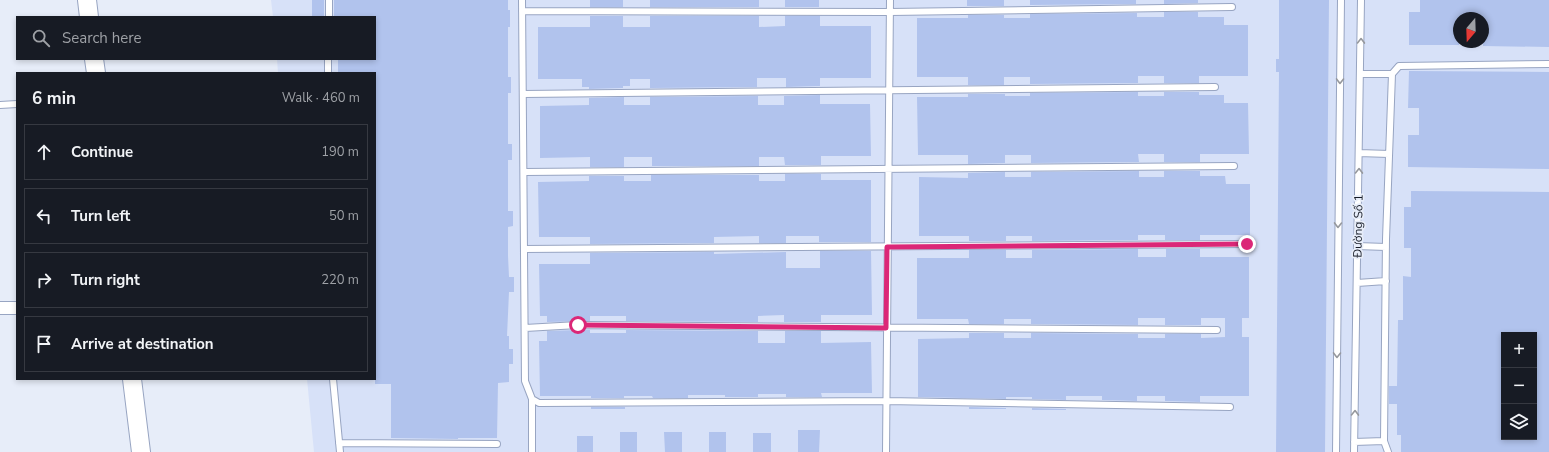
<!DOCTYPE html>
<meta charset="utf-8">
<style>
body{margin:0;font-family:"Nunito Sans",sans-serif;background:#242831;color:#f1f3f6}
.controls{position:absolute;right:12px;bottom:12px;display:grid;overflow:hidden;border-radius:0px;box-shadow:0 2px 6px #0003}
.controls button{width:36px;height:36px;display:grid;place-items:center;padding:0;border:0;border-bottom:1px solid #363941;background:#171b24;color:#f1f3f6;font:20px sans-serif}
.compass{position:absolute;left:1453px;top:12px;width:36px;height:36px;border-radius:50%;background:#171b24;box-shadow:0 2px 6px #0003;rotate:199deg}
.stop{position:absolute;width:12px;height:12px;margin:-9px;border:3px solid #db2777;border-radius:50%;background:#fff}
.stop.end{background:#db2777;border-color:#fff;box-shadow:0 1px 4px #0008}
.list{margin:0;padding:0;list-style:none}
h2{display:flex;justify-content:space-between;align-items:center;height:52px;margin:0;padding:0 16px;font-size:17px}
h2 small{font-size:13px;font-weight:400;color:#9ea1a6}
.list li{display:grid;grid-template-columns:26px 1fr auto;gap:12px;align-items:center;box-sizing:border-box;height:56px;margin:0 8px 8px;padding:0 8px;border:1px solid #363941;border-radius:0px}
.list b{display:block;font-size:15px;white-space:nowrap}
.list em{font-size:13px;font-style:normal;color:#9ea1a6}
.icon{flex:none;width:22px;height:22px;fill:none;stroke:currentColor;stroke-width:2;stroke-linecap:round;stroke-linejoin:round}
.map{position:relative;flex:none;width:1549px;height:452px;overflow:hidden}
.search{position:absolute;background:#171b24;box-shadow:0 2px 6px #0003;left:16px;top:16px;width:360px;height:44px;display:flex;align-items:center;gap:10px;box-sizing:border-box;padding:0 14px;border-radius:0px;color:#9ea1a6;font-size:15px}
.panel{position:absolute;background:#171b24;box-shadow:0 2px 6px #0003;left:16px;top:72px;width:360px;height:308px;border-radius:0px}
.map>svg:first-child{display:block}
.built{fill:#d7e1f8;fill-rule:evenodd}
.building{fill:#b1c3ed;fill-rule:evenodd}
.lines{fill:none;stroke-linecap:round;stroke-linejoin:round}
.lane-casing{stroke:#98a5c2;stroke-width:8}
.street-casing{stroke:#98a5c2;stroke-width:14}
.primary-casing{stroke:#98a5c2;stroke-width:20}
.lane{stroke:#fff;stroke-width:6}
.street{stroke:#fff;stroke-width:12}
.primary{stroke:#fff;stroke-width:18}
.oneway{stroke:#96989d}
.route{stroke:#db2777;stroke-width:5}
.labels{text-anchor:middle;stroke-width:3.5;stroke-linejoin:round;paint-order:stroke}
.street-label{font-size:12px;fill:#161b26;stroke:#e7edf9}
</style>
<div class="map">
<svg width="1549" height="452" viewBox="0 0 1549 452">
<rect width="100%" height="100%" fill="#e7edf9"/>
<path class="built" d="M271,0H1549V452H314L307,379H375V73H278L277,59H375V17H273ZM1459,18H1483V42H1459ZM1504,335H1534V437H1504Z"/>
<path class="building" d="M312,0H324V17H312Z
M334,0H508V10H510V27H508V77H511V93H508V144H512V160H508V211H513V226L508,227V256L509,277H514V292H509L507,336H509V349H513V364H509V382L498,383L497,438H458V439L391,438V384H375V73H338V59H375V17H334Z
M590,0H623V7H590Z
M650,0H759V7H650Z
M785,0H819V7H785Z
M967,0H1004V6H967Z
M1030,0H1136V4L1030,5Z
M1164,0H1198V3L1164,4Z
M1279,0H1329L1325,452H1276L1279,72H1276V59H1279Z
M1420,0H1549V47L1483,46V18H1459V45H1409V12H1420Z
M1164,12H1198V17H1224V25H1248V76H1199V83H1164V76H1138V83L1030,84V77H1004V85H968V77H917V18H968V15H1004V18H1030V14L1137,13V17H1164Z
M590,16H623V27H650V16H759V27L785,26V16H820V26H871V78H820V86L786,87V78H757V87L650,88V79H630V86H623V88L589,89V87H582V79H538V27H590Z
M1409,71L1549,72V169L1408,167V135H1419V108H1408Z
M1138,92V96H1164V92H1199V95H1224V103H1248L1249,154H1200V162H1164V154H1138L1139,162L1031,163V155H1005V163L968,164V155H918L917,97H968V94H1005V96H1030V93Z
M820,95V104H870L871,156H821V165H785L784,157H759V166H652V157H624V167H590V157L540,158V106L589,105V98L624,97V105H650V97L758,96V105H784V96Z
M1139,171V177H1164V171H1200V176H1225L1226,184H1250V235H1200V240H1165V235H1138V240L1032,241V236H1006V241H969V236H919V177L968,178V173L1005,172V177H1031V172Z
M785,174H821V180H871V242H819V236H786V243H759V236L714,237V243L590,244V237H539L538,182L589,181V176H624V181H651V175H759V181H785Z
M1411,191L1549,192V452H1401V435H1397V404H1389V386H1397L1398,320H1403V276L1411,277V248H1404V207H1411ZM1504,335H1534V437H1504Z
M1138,249V257H1166V249H1200V257H1249V318H1242V337H1249V396H1200V402L1165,401V396H1137V401L1102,400V396H1066V400L1032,399V397H1006V399L918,397V339L969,338V333H1004V338H1031V333L1138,334V338H1165V334H1201V338L1225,337V318H1201V325H1165V318H1138V325L1031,324V319H1004V324H969L968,319H917V258H969V250H1006V258H1032V250Z
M820,251H871L872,315H821V322H784V315L758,316V322L626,321V316H590V321L547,322V316H540L539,264H590V253L714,252V254L786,252V268H820Z
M578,330H590V333H626V330L758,331V343H785V331H821V343L871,342L872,393H821L822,397H786V394H758V397H725V395H688V398H653L652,396H624V398H591V396H540L539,341H547V331Z
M591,407H625V409H591Z
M969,407L1006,408V409H969Z
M1032,408L1066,409V410H1032Z
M798,430H820L819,452H798Z
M620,432H637V452H620Z
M664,432H682V452H665Z
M709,432H726V452H709Z
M753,433H771V452H753Z
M577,436H593V452H577Z"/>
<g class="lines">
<g class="lane-casing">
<path id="lane" d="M522,0L525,381L532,399L539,403L886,401L1230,407
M522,11L890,12L1232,7
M329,17V0
M328,73V59
M1360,74H1392
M523,94L1215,87
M0,105L17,104
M1359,153L1389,154
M524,172L1234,166
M1357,246L1386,247
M524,249L1247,244
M1357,283L1386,281
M525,328L578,325L1217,330
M333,379L340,452
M532,399V452
M1354,442L1384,441
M339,443L497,444
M886,452L890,0
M1336,452L1341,0
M1354,452L1361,0
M1388,452L1384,441L1386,239L1392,74L1399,66L1549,64"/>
</g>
<g class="street-casing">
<path id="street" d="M0,308H17"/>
</g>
<g class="primary-casing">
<path id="primary" d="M87,0L89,17
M94,59L96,73
M132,379L141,452"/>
</g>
<use href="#lane" class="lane"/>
<use href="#street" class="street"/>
<use href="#primary" class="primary"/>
</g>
<defs><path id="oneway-chevron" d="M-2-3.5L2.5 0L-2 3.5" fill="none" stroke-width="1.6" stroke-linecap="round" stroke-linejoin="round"/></defs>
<g class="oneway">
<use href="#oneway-chevron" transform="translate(1361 41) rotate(-89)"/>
<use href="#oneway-chevron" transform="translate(1340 81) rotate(91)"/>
<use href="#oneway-chevron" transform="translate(1359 171) rotate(-89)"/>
<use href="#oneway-chevron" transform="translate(1338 225) rotate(91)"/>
<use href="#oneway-chevron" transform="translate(1337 355) rotate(91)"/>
<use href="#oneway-chevron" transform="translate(1355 413) rotate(-89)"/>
</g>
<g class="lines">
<path class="route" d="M578,325L886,328L887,247L1247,244"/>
</g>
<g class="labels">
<g class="street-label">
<text transform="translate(1358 226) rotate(-89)" y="4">Đường Số 1</text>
</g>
</g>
</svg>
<div class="controls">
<button>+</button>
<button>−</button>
<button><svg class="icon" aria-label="layers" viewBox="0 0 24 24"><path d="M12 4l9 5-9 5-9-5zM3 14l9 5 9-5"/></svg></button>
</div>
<svg class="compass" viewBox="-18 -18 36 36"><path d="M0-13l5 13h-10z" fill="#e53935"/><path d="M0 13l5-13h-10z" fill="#9ea1a6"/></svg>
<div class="stop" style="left:578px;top:325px"></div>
<div class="stop end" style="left:1247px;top:244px"></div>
<div class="search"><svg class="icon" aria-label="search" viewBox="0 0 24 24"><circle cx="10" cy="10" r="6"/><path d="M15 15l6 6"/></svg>Search here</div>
<section class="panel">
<h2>6 min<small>Walk · 460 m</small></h2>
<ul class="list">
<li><svg class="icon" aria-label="ahead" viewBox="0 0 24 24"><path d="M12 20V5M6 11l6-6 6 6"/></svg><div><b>Continue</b></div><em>190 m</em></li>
<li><svg class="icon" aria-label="left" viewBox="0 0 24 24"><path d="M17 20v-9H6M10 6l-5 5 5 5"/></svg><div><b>Turn left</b></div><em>50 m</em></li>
<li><svg class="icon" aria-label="right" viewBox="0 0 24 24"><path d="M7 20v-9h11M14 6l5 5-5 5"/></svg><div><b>Turn right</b></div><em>220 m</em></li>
<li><svg class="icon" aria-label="arrive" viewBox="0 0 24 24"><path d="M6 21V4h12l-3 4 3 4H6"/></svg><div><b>Arrive at destination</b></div></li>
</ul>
</section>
</div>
